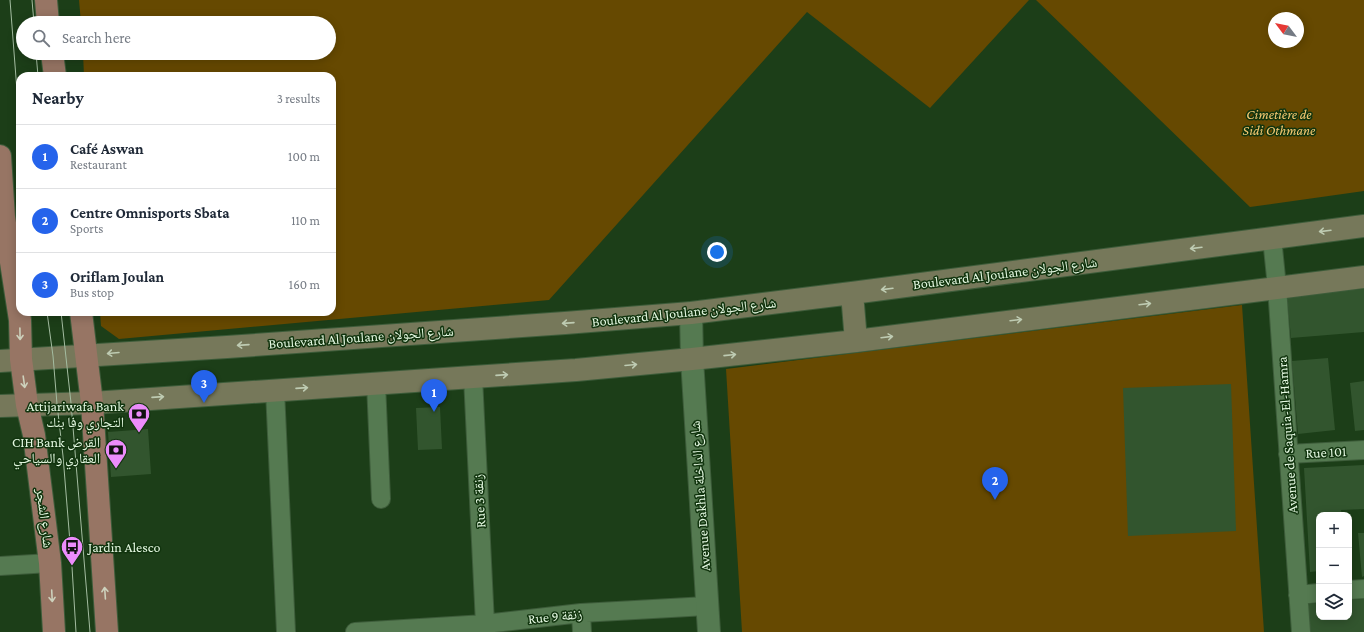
<!DOCTYPE html>
<meta charset="utf-8">
<style>
body{margin:0;font-family:"Crimson Pro","Noto Naskh Arabic",serif;background:#f6f6f7;color:#1f2937}
.controls{position:absolute;right:12px;bottom:12px;display:grid;overflow:hidden;border-radius:8px;box-shadow:0 2px 10px #0003}
.controls button{width:36px;height:36px;display:grid;place-items:center;padding:0;border:0;border-bottom:1px solid #e0e1e3;background:#fff;color:#1f2937;font:20px sans-serif}
.compass{position:absolute;left:1268px;top:12px;width:36px;height:36px;border-radius:50%;background:#fff;box-shadow:0 2px 10px #0003;rotate:302deg}
.you{position:absolute;left:717px;top:252px;width:14px;height:14px;margin:-10px;border:3px solid #fff;border-radius:50%;background:#1a73e8;box-shadow:0 0 0 6px #1a73e833}
.badge{display:grid;place-items:center;width:26px;height:26px;border-radius:50%;background:#2563eb;color:#fff;font-size:13px;font-weight:700}
.pin{position:absolute;translate:-50% -33px;filter:drop-shadow(0 1px 2px #0008)}
.pin::after{content:'';position:absolute;top:21px;width:14px;height:12px;background:inherit;clip-path:polygon(0 0,100% 0,50% 100%)}
.list{margin:0;padding:0;list-style:none}
h2{display:flex;justify-content:space-between;align-items:center;height:52px;margin:0;padding:0 16px;font-size:17px}
h2 small{font-size:13px;font-weight:400;color:#747a83}
.list li{display:grid;grid-template-columns:26px 1fr auto;gap:12px;align-items:center;box-sizing:border-box;height:64px;padding:0 16px;border-top:1px solid #e0e1e3}
.list b{display:block;font-size:15px;white-space:nowrap}
.list p{margin:0;font-size:13px;white-space:nowrap;color:#747a83}
.list em{font-size:13px;font-style:normal;color:#747a83}
.icon{flex:none;width:22px;height:22px;fill:none;stroke:currentColor;stroke-width:2;stroke-linecap:round;stroke-linejoin:round}
.map{position:relative;flex:none;width:1364px;height:632px;overflow:hidden}
.search{position:absolute;background:#fff;box-shadow:0 2px 10px #0003;left:16px;top:16px;width:320px;height:44px;display:flex;align-items:center;gap:10px;box-sizing:border-box;padding:0 14px;border-radius:22px;color:#747a83;font-size:15px}
.panel{position:absolute;background:#fff;box-shadow:0 2px 10px #0003;left:16px;top:72px;width:320px;height:244px;border-radius:12px}
.map>svg:first-child{display:block}
.green{fill:#664901;fill-rule:evenodd}
.building{fill:#32552e}
.lines{fill:none;stroke-linecap:round;stroke-linejoin:round}
.minor-casing{stroke:#3d5c3a;stroke-width:20}
.tertiary-casing{stroke:#3d5c3a;stroke-width:24}
.secondary-casing{stroke:#3d5c3a;stroke-width:24}
.primary-casing{stroke:#3d5c3a;stroke-width:24}
.minor{stroke:#557a51;stroke-width:18}
.tertiary{stroke:#557a51;stroke-width:22}
.secondary{stroke:#76785a;stroke-width:22}
.primary{stroke:#977564;stroke-width:22}
.tram{stroke:#a4bda1;stroke-width:1}
.oneway{stroke:#becbb2}
.oneway2{stroke:#cdd1bc}
.labels{text-anchor:middle;stroke-width:3;stroke-linejoin:round;paint-order:stroke}
.park-label{font-size:14px;font-style:italic;fill:#f7c972;stroke:#11340e}
.street-label{font-size:14px;fill:#e4f8e1;stroke:#11340e}
.poi-label{font-size:14px;fill:#e4f8e1;stroke:#11340e;text-anchor:end}
</style>
<div class="map">
<svg width="1364" height="632" viewBox="0 0 1364 632">
<rect width="100%" height="100%" fill="#1c3e18"/>
<path class="green" d="M79,0H1029L930,108L807,12L549,300L119,339L101,326L100,312H332V76H84L83,53H329V23H81Z
M1036,0H1364V191L1250,207ZM1274,18H1298V42H1274Z
M1242,305L1264,632H742L726,369Z"/>
<path class="building" d="M1364,289V332L1291,338L1287,295Z
M1328,358L1335,430L1298,434L1292,361Z
M1364,381V430L1355,431L1350,383Z
M1231,384L1236,531L1128,536L1123,388Z
M440,407L442,449L418,450L416,408Z
M148,429L151,474L111,477L108,432Z
M1364,465V509L1341,510L1342,515H1319V571L1310,572L1304,468Z
M1358,533H1364V576L1362,577Z
M1364,599V632H1310L1308,604L1319,603V617H1349V600Z"/>
<g class="lines">
<g class="minor-casing">
<path id="minor" d="M1272,238L1277,287L1301,632
M473,377L485,624
M376,383L381,499
M275,390L286,632
M1288,454L1364,450
M0,566L50,563
M1349,590L1364,589
M1298,595L1319,593
M581,613L582,632
M355,632L485,624L581,613L707,606"/>
</g>
<g class="tertiary-casing">
<path id="tertiary" d="M691,313L692,359L709,632"/>
</g>
<g class="secondary-casing">
<path id="secondary" d="M852,293L856,341
M0,361L227,347L565,323L691,313L852,293L1364,226
M0,406L92,403L473,377L576,370L692,359L856,341L1364,277"/>
</g>
<g class="primary-casing">
<path id="primary" d="M46,0L48,23
M52,53L55,76
M0,156L4,217L20,320L21,359L27,405L34,435L50,563L54,632
M81,312L92,403L107,632"/>
</g>
<use href="#minor" class="minor"/>
<use href="#tertiary" class="tertiary"/>
<use href="#secondary" class="secondary"/>
<use href="#primary" class="primary"/>
<path class="tram" d="M10,0L20,130
M32,0L34,23
M36,53L38,76
M47,312L53,356L57,404L63,456L72,567L76,632
M61,312L71,403L90,632"/>
</g>
<defs><path id="oneway-shaft" d="M-6 0H5M1.5-3L5.5 0L1.5 3" fill="none" stroke-width="1.6" stroke-linecap="round" stroke-linejoin="round"/></defs>
<g class="oneway">
<use href="#oneway-shaft" transform="translate(1325 231) rotate(173)"/>
<use href="#oneway-shaft" transform="translate(1196 248) rotate(173)"/>
<use href="#oneway-shaft" transform="translate(887 289) rotate(173)"/>
<use href="#oneway-shaft" transform="translate(1145 304) rotate(-7)"/>
<use href="#oneway-shaft" transform="translate(1016 320) rotate(-7)"/>
<use href="#oneway-shaft" transform="translate(568 323) rotate(176)"/>
<use href="#oneway-shaft" transform="translate(887 337) rotate(-7)"/>
<use href="#oneway-shaft" transform="translate(243 345) rotate(176)"/>
<use href="#oneway-shaft" transform="translate(113 353) rotate(175)"/>
<use href="#oneway-shaft" transform="translate(730 355) rotate(-6)"/>
<use href="#oneway-shaft" transform="translate(631 365) rotate(-5)"/>
<use href="#oneway-shaft" transform="translate(502 375) rotate(-4)"/>
<use href="#oneway-shaft" transform="translate(302 388) rotate(-4)"/>
<use href="#oneway-shaft" transform="translate(158 397) rotate(-4)"/>
</g>
<g class="oneway2">
<use href="#oneway-shaft" transform="translate(20 334) rotate(89)"/>
<use href="#oneway-shaft" transform="translate(24 382) rotate(82)"/>
<use href="#oneway-shaft" transform="translate(105 593) rotate(-94)"/>
<use href="#oneway-shaft" transform="translate(52 596) rotate(87)"/>
</g>
<defs>
<g id="bank-pin" transform="scale(1.15)"><path d="M0 17L-7.5 6A9.5 9.5 0 1 1 7.5 6Z" fill="#ec8cfb" stroke="#11340e"/><path d="M-6-4H6V4H-6ZM0-2.3a2.3 2.3 0 1 0 0 4.6a2.3 2.3 0 1 0 0-4.6Z" fill="#111"/></g>
<g id="bus-pin" transform="scale(1.15)"><path d="M0 17L-7.5 6A9.5 9.5 0 1 1 7.5 6Z" fill="#ec8cfb" stroke="#11340e"/><path d="M-5-6H5V4H4V6H2V4H-2V6H-4V4H-5ZM-3.5-4V0h7V-4ZM-3.5 1.2v1.5H-2V1.2ZM2 1.2v1.5H3.5V1.2Z" fill="#111"/></g>
</defs>
<g fill-rule="evenodd">
<use href="#bank-pin" x="139" y="414"/>
<use href="#bank-pin" x="116" y="450"/>
<use href="#bus-pin" x="72" y="547"/>
</g>
<g class="labels">
<g class="park-label">
<text x="1279" y="119">Cimetière de<tspan x="1279" dy="16">Sidi Othmane</tspan></text>
</g>
<g class="street-label">
<text transform="translate(1005 273) rotate(-7)" y="5">Boulevard Al Joulane شارع الجولان</text>
<text transform="translate(684 312) rotate(-6)" y="5">Boulevard Al Joulane شارع الجولان</text>
<text transform="translate(361 337) rotate(-4)" y="5">Boulevard Al Joulane شارع الجولان</text>
<text transform="translate(1287 435) rotate(-94)" y="5">Avenue de Saquia-El-Hamra</text>
<text transform="translate(1326 452) rotate(-3)" y="5">Rue 101</text>
<text transform="translate(700 496) rotate(-94)" y="5">Avenue Dakhla شارع الداخلة</text>
<text transform="translate(479 501) rotate(-93)" y="5">Rue 3 زنقة</text>
<text transform="translate(45 518) rotate(83)" y="5">شارع الشجر</text>
<text transform="translate(555 616) rotate(-6)" y="5">Rue 9 زنقة</text>
</g>
<g class="poi-label">
<text x="124" y="411">Attijariwafa Bank<tspan x="124" dy="16">التجاري وفا بنك</tspan></text>
<text x="100" y="447">CIH Bank القرض<tspan x="100" dy="16">العقاري والسياحي</tspan></text>
<text x="88" y="552" text-anchor="start">Jardin Alesco</text>
</g>
</g>
</svg>
<div class="controls">
<button>+</button>
<button>−</button>
<button><svg class="icon" aria-label="layers" viewBox="0 0 24 24"><path d="M12 4l9 5-9 5-9-5zM3 14l9 5 9-5"/></svg></button>
</div>
<svg class="compass" viewBox="-18 -18 36 36"><path d="M0-13l5 13h-10z" fill="#e53935"/><path d="M0 13l5-13h-10z" fill="#747a83"/></svg>
<div class="you"></div>
<div class="pin badge" style="left:434px;top:412px">1</div>
<div class="pin badge" style="left:995px;top:500px">2</div>
<div class="pin badge" style="left:204px;top:403px">3</div>
<div class="search"><svg class="icon" aria-label="search" viewBox="0 0 24 24"><circle cx="10" cy="10" r="6"/><path d="M15 15l6 6"/></svg>Search here</div>
<section class="panel">
<h2>Nearby<small>3 results</small></h2>
<ul class="list">
<li><span class="badge">1</span><div><b>Café Aswan</b><p>Restaurant</p></div><em>100 m</em></li>
<li><span class="badge">2</span><div><b>Centre Omnisports Sbata</b><p>Sports</p></div><em>110 m</em></li>
<li><span class="badge">3</span><div><b>Oriflam Joulan</b><p>Bus stop</p></div><em>160 m</em></li>
</ul>
</section>
</div>
